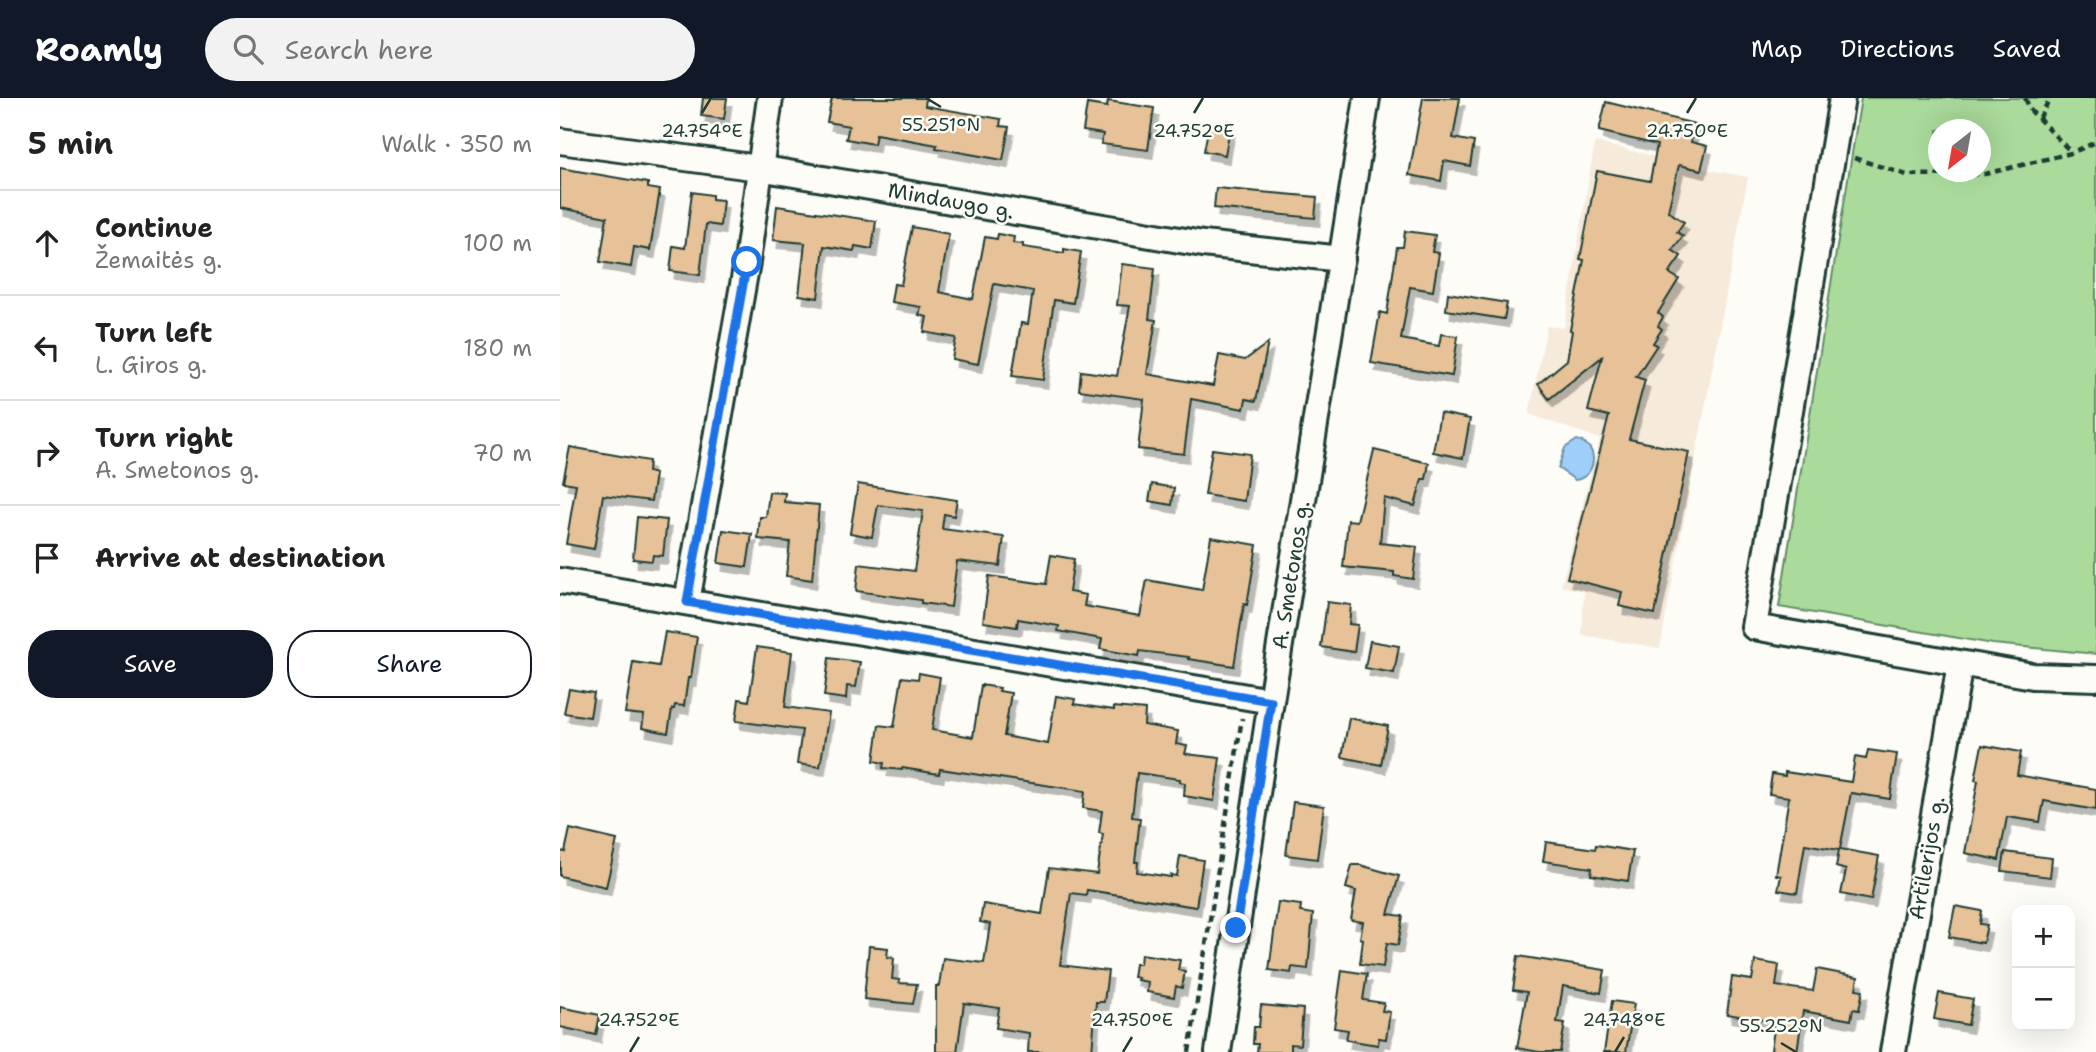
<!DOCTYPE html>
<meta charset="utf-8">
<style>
body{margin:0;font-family:"Shantell Sans",sans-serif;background:#f2f2f2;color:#222}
.controls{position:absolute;right:21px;bottom:21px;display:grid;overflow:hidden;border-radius:14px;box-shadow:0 7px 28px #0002}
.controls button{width:63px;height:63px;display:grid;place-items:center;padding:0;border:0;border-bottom:2px solid #e0e0e0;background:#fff;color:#222;font:35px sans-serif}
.compass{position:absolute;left:1368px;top:21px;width:63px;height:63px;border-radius:50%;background:#fff;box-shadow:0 7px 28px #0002;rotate:211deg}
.stop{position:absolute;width:21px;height:21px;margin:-16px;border:5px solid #1a73e8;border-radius:50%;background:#fff}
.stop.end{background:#1a73e8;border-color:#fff;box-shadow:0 2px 7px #0008}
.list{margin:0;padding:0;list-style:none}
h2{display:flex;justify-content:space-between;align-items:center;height:91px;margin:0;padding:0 28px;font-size:30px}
h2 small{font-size:23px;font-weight:400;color:#767676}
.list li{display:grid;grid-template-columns:46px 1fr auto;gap:21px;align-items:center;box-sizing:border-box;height:105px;padding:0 28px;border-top:2px solid #e0e0e0}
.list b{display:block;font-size:26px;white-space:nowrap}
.list p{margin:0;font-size:23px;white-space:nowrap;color:#767676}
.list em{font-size:23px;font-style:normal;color:#767676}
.actions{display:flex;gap:14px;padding:21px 28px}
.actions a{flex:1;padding:16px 0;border:2px solid #111827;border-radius:28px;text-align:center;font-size:24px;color:#111827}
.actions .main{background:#111827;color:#fff}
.icon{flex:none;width:38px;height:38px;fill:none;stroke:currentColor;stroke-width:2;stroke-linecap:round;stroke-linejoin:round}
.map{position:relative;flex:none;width:1536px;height:954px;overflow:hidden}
header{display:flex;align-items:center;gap:42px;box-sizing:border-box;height:98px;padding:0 35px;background:#111827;color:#fff}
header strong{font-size:33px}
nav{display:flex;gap:38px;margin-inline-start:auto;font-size:24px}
.search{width:490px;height:63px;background:#f2f2f2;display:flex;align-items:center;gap:18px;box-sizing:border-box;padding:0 24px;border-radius:38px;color:#767676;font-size:26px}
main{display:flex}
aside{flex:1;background:#fff}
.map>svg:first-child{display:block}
.built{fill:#f6eada}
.green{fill:#aadb9b;stroke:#648c68;stroke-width:2;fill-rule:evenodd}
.water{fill:#a0cefb;stroke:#6c94ab;stroke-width:2}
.building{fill:#e7c197;stroke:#1f3d34;stroke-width:2;filter:url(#shadow)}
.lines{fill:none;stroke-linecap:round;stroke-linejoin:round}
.minor-casing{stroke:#1f3d34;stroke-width:30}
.path{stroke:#1f3d34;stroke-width:4.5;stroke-dasharray:7 5;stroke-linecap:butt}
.minor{stroke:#fdfcf7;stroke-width:24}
.route{stroke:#1a73e8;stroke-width:9}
.ticks{fill:none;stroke:#1f3d34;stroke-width:2.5}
.labels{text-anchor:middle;stroke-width:5;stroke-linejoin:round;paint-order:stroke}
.street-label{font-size:21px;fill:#1f3d34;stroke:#fdfcf7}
.ticks-label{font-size:18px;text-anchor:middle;fill:#1f3d34;stroke:#fdfcf7;stroke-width:5;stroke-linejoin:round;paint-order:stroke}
</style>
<header>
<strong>Roamly</strong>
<div class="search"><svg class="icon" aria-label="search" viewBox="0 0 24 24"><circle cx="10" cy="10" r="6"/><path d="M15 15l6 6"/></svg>Search here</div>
<nav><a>Map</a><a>Directions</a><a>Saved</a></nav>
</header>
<main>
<aside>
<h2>5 min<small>Walk · 350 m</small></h2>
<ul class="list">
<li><svg class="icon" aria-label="ahead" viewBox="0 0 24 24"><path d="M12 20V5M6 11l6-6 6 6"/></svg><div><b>Continue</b><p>Žemaitės g.</p></div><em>100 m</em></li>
<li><svg class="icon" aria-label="left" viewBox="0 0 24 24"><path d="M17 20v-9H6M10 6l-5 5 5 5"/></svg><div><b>Turn left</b><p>L. Giros g.</p></div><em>180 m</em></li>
<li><svg class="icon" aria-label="right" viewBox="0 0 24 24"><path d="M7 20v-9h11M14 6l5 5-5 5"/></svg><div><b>Turn right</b><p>A. Smetonos g.</p></div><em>70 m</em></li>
<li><svg class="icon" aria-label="arrive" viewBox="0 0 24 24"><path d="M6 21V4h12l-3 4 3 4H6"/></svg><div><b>Arrive at destination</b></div></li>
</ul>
<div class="actions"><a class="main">Save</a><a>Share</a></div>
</aside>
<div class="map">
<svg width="1536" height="954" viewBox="0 0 1536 954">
<defs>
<filter id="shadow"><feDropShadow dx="4.5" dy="8" stdDeviation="0" flood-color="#0004"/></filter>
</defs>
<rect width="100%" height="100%" fill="#fdfcf7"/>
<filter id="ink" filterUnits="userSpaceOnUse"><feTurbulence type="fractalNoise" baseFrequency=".0143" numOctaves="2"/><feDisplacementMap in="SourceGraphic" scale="14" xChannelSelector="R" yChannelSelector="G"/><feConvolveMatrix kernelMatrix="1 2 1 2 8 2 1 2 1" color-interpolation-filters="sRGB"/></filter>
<g filter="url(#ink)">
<path class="built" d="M1035,44L1154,73L1188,79L1100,550L1022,537L1024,493L1001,488L1040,341L969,316L987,228L1004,230Z"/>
<path class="green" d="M1301,0H1536V556L1433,546L1219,509ZM1378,32H1420V74H1378Z"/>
<path class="water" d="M1017,342C1041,348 1036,379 1015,382L998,370L1005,350Z"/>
<path class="building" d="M143,0H167L164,21L141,18Z
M272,0H366L365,8L441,21L440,28L449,29L443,62L376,50L377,47L316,36L314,46L286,41L289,28L267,24Z
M863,0H900L893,40L914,44L910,68L884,63L881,83L849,77Z
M548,3L594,10L588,52L541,46L543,36L523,33L527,6L547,9Z
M1046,4L1135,26L1131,44L1147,48L1141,72L1119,67L1108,113L1124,124L1117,134L1123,138L1112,152L1121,158L1109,175L1119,181L1098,215L1103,219L1098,228L1102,231L1093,245L1097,247L1076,279L1085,282L1069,341L1129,354L1095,516L1059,508L1062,494L1007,480L1049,318L1028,313L1042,259L989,301L978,286L1007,262L1012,233L1010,232L1024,162L1020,161L1037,73L1090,83L1097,47L1039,33Z
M649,27L670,30L665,57L644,53Z
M0,70L88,85V90L100,92L90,152L74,149L71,169L40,164L47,119L0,110Z
M656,90L757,99L755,120L654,110Z
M132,94L152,97V101L163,102L160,128L146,126L140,177L110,173L113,148L125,150Z
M217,108L316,123L312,151L295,148L294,153L264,148L258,200L239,197L245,145L213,142Z
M352,129L389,136L379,194L413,201L425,139L437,141L438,136L454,139L453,145L463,146V149L504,155V151L521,154L513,205L494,202L483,282L452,278L461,225L468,226L473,193L434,186L418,266L392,261L396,240L364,234L367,219L359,217L361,209L331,204L334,186L341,187Z
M845,133L875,137L872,154L879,155L873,193L850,189L841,241L879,248L881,236L898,238L892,278L811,265L820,214L827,216L837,149H843Z
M562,166L595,170L589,221L596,222L587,276L653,288L659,257L685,262L708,245L696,303L686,301L684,311L631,301L624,356L578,351L584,301L519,292L521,273L557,278L570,208L557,207Z
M888,195L947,205L944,221L886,212Z
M880,315L910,321L903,360L873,354Z
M10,349L89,363L88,374L95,376L91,403L43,397L34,451L6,446L16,386L3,384Z
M652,351L690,356L684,403L645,397Z
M814,352L869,365L866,381H862L855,408L824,400L820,445L857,449L853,481L834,478V474L783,469L788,422L797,423Z
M298,386L397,402L394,418L384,416L382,431L444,439L440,468L397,463L391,509L361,505V502L296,493L299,466L354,473L363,413L318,407L312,439L290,435Z
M592,386L614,390L612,407L589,403Z
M209,394L225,395L224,404L259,407L252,482L226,478L230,444L198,441L200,419H206Z
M77,419L107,422L103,458L93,457L92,463L73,461Z
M163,432L192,436L187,469L158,465Z
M651,439L697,447L687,507L684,506L674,568L628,561L629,559L580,553L579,558L540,551L542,541L498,533L499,528L458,521L457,529L423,524L429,478L486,486L491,457L514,461L509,494L526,497L524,508L580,518L587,482L642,492Z
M767,504L791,507L789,526L798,527L794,554L761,549Z
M105,534L137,539L131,580H128L124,608L115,607L114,611H112L108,635L82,630L84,617L65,615L73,564L99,568Z
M810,543L839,548L834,575L805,570Z
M197,549L232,554L225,609L269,615L260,669L237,666L242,632L176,623L179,601L189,603Z
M269,560L300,564L296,589L287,588L286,601L264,598Z
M359,575L380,579L372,632L413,639L421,587L440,590L439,593L451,595L444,638L488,646L496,598L515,601L514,606L554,612V609L585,612L584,627L618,633L616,646L627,648L625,656L660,660L654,703L624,698L625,685L620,684V681L577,675L572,719L580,720L575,764H578L577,774L611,779V777L617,778L620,758L643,762L636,809L527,792L526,797L511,795L500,867L548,873L544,904H536L532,954H468L469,935L436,930L439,910L404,905L397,954H376V888H379L383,860L424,865L430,826L420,824L423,806L482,816L489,770L537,776L543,736L539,735L542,713L523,710L525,693L380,671L379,676L342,670V672L323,670L324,665L314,663L319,627L334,629L342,579L358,581Z
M9,591L34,595L30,619L4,615Z
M789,620L828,628L821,667L782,659Z
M1422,647L1461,654L1457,677L1536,691V712L1484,703L1480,724L1447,719L1439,762L1405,755L1418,683L1415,682Z
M1308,652L1337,656L1330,701L1291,695L1280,751L1319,758L1311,802L1281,796L1286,772L1276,769L1279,752L1245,746L1237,795L1218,792L1221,778L1216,777L1229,699L1209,696L1212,676L1225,678V674L1291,684L1295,659L1306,661Z
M733,704L764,708L757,761L726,757Z
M10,731L57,742L46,789L0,778V753L5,754Z
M986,744L1035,751L1036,747L1073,753L1068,783L1031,777L1032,770L983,763Z
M1445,754L1492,760L1490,779L1442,773Z
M792,767H800L839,778L828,816L843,818L838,847L827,845L823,869L800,866L803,841L800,840L803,824L791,822L796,793L786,790Z
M718,804L741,807L740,814L753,816L748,871L732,869L731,875L709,872Z
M1395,808L1422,813L1420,826L1427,827L1423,845L1389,839Z
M309,848L328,850L327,859L334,860L332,881L340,882L339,885L357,886L353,906L304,901Z
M581,856L620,862L618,872L625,873L622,890L616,888L614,899L587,894L588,884L577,882L578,880L573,879L575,866H580Z
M958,858L1045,872L1041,895L1003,888L997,924L1005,925L1000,954H979L957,950L967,894L953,892Z
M1195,863L1219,867L1216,888L1253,893L1257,871L1298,879L1296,891L1303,892L1299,912L1293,911L1291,922L1243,913L1237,954H1217L1211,952L1215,924L1167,916L1172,879L1192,882Z
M782,872L807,876L803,902L824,905L822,913L830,914L826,941L819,940L818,947L786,942L788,932L774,930Z
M1379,895L1413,901L1408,927L1374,921Z
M1052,903L1074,906L1066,954H1044Z
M701,907L743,911L740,947L731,946V954H697L698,946H693L694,929H699Z
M0,909L40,917L36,937L0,929Z"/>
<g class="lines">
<g class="minor-casing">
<path id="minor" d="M1282,0L1194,529L1473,578L1536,580
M0,43L199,70L643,146L782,161
M0,483L711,603
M127,504L187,164L210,0
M658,954L711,603L807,0
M1333,954L1400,566"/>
</g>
<path class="path" d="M1465,0L1471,13L1511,54
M1479,21L1490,0
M1294,60L1347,77L1425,76L1511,55L1536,44
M629,954L682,620"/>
<use href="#minor" class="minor"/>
</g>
</g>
<g class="lines" filter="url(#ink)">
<path class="route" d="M187,164L127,504L711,603L676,830"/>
</g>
<path class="ticks" d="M366,0L381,9M142,15L151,0M634,15L643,0M1127,15L1136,0M1221,945L1236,954M70,954L79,939M563,954L572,939M1055,954L1064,939"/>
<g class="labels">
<g class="street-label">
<text transform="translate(391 103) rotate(10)" y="7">Mindaugo g.</text>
<text transform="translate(731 477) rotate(-81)" y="7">A. Smetonos g.</text>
<text transform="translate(1367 760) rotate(-80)" y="7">Artilerijos g.</text>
</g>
</g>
<g class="ticks-label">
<text x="381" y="33">55.251°N</text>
<text x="1127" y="39">24.750°E</text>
<text x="142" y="39">24.754°E</text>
<text x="634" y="39">24.752°E</text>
<text x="79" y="928">24.752°E</text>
<text x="572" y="928">24.750°E</text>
<text x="1064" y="928">24.748°E</text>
<text x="1221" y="934">55.252°N</text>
</g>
</svg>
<div class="controls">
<button>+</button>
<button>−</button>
</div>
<svg class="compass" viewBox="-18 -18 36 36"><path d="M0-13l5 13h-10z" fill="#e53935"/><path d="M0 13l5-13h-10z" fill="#767676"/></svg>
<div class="stop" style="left:187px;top:164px"></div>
<div class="stop end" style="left:676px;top:830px"></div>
</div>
</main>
